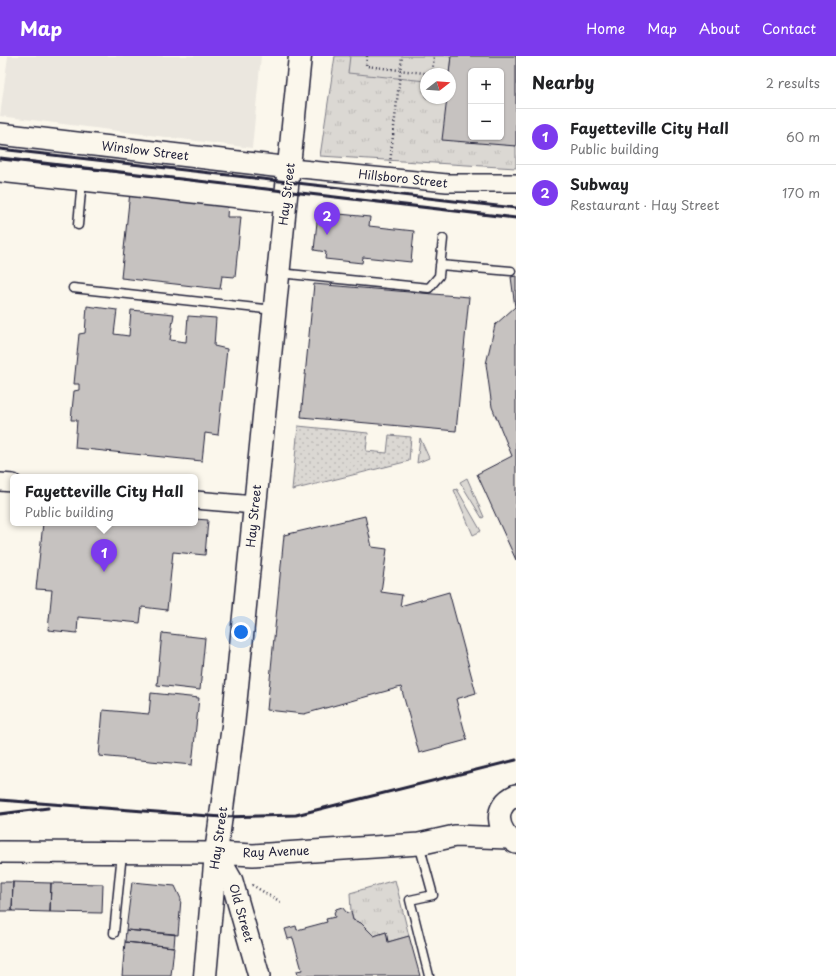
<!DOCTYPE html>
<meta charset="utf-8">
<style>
body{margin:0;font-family:"Playpen Sans",sans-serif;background:#f6f6f6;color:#202124}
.controls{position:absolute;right:12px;top:12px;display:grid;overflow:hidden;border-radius:6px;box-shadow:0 1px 3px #0004}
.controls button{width:36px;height:36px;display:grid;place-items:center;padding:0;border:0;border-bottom:1px solid #e0e0e0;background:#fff;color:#202124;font:20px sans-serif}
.compass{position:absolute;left:420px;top:12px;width:36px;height:36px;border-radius:50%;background:#fff;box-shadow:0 1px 3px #0004;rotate:73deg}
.you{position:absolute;left:241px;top:576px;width:14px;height:14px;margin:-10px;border:3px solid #fff;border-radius:50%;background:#1a73e8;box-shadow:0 0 0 6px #1a73e833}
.badge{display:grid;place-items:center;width:26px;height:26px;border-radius:50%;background:#7c3aed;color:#fff;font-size:13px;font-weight:700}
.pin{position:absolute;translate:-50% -33px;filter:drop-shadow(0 1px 2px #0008)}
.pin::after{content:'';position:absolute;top:21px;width:14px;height:12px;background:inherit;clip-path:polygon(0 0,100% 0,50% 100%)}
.popup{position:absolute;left:10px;top:418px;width:188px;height:52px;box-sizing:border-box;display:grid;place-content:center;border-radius:6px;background:#fff;filter:drop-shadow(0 1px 3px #0005);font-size:13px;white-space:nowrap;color:#757577}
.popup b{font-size:15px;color:#202124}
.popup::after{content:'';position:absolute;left:50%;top:100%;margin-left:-8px;border:8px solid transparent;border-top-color:#fff}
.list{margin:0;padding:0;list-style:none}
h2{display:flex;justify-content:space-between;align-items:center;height:52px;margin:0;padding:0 16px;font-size:17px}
h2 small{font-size:13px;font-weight:400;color:#757577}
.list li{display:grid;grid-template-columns:26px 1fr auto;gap:12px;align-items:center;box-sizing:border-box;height:56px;padding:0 16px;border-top:1px solid #e0e0e0}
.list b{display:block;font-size:15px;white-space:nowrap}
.list p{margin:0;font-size:13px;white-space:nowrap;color:#757577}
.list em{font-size:13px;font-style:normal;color:#757577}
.map{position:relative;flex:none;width:516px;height:920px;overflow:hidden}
header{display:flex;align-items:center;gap:24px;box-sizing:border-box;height:56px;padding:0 20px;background:#7c3aed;color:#fff}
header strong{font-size:19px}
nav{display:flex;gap:22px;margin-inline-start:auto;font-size:14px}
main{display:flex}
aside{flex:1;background:#fff}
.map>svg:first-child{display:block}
.built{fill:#ebe7df}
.grass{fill:url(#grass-dots);stroke:#7e7d87}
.park{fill:url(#park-tufts);stroke:#7e7d87;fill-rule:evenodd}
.garden{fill:#dbd8d3;stroke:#7e7d87}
.building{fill:#c6c2c0;stroke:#22223b;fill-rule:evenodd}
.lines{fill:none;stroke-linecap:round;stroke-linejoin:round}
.service-casing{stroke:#22223b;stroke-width:11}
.minor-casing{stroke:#22223b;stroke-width:20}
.tertiary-casing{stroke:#22223b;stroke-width:24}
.primary-casing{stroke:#22223b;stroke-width:25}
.path{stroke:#22223b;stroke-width:2.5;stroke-dasharray:1 3;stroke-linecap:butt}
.service{stroke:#fbf7ec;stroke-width:8}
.minor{stroke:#fbf7ec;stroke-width:17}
.tertiary{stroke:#fbf7ec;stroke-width:21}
.primary{stroke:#fbf7ec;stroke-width:22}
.rail{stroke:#22223b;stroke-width:3}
.labels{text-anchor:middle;stroke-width:3;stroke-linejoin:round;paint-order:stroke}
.street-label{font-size:12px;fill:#22223b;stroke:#fbf7ec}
</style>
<header>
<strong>Map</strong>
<nav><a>Home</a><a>Map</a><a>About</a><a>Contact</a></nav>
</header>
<main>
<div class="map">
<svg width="516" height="920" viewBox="0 0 516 920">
<defs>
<pattern id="grass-dots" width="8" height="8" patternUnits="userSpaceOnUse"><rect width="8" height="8" fill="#dbd8d3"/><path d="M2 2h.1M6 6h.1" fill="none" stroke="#bcb9b6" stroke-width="1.8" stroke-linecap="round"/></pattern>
<pattern id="park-tufts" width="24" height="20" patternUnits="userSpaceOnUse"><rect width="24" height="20" fill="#dbd8d3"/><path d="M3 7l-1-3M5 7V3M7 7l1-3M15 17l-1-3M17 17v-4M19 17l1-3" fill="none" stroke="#bcb9b6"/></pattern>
</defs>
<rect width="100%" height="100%" fill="#fbf7ec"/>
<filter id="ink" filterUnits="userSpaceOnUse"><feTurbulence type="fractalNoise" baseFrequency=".025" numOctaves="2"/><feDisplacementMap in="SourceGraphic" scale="8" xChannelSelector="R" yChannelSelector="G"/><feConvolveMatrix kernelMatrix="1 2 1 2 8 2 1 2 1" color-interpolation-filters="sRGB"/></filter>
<g filter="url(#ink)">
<path class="built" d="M8,0H261L252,92L0,60Z"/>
<path class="grass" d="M298,370L368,377L366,395L387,397L389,379L411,381L409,405L292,434Z"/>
<path class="park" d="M335,0H516V112L320,100ZM471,15H501V81H471ZM426,18H450V42H426Z
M395,824L409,880L388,886L386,876L374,880L361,867L353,864L351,856L350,837Z"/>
<path class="garden" d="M350,0H451L449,18H426V25L348,17Z
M420,382L429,402L417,407Z
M467,422L484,461L482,462L460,426Z
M457,433L481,475L473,479L454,434Z"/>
<path class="building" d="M451,0H516V90L442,84L447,42H450L449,18ZM471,15H501V81H471Z
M130,136L228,146L227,161H241L235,221L222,220L220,233L121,222Z
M329,157L370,161L369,170L414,175L411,206L363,201L362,207L325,203L326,196L314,194L317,166L329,168Z
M516,220V504L477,418L512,400L492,351L486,308L495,269L515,251L511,221Z
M314,228L469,241L456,375L301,361Z
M87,250L117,254L114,278L129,280L131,254L174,258L170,284L186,286L188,260L216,262L214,290L227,293L218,379L205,377L202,405L75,392L77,364H71L74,335L79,334V328H74L79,278L85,277Z
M365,460L372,491L387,493L381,536L402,539L400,550L449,536L476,637L456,643L467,684L419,697L401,631L304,658L267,654L284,479Z
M195,463L208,464L205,499L173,496L167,554L142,551L140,567L78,561L77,577L48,574L52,534L36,533L43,467H195Z
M162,577L205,582L200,634L157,629Z
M151,637L199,642L192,709L99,700L103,654L149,658Z
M0,826H13L12,855H0Z
M13,826L51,827L50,856L12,855Z
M132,826L175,830L181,843L178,879L126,874Z
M51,827L103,828L102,857L50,856Z
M342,851L347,857L351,856L353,864L361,867L374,880L386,876L388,886L409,880L420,920H298L297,915L302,914L293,882L288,883L285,873L296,870L297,874L327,866L326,863L335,861L334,857L336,853Z
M126,874L175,878L174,891L125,886Z
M125,886L174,891L171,920H122Z"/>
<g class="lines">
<g class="service-casing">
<path id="service" d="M78,169L82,124
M440,209L511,215
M279,217L429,232L439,220L443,183
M73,232L274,254
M419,788L433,839L410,844L429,920
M114,877L122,797"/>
</g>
<g class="minor-casing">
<path id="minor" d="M291,112L447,127H516
M0,426L13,427
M195,444L255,449"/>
</g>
<g class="tertiary-casing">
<path id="tertiary" d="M0,78L291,112
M0,115L285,146
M516,739C492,750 496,775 516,787
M0,796L216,797L253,799L419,788L455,780L508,782
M216,797L232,825L259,920"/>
</g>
<g class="primary-casing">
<path id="primary" d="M205,920L216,797L233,670L300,0"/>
</g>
<path class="path" d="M367,0L366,10L432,18L434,0
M390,107L402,0
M252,829L281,846"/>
<use href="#service" class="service"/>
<use href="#minor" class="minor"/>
<use href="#tertiary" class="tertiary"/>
<use href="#primary" class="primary"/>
<path class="rail" d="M0,93L516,152
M0,102L516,162
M0,744L222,761L296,759L516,704
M0,758L48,752"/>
</g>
</g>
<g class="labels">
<g class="street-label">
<text transform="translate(145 95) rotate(7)" y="4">Winslow Street</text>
<text transform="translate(403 123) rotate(6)" y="4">Hillsboro Street</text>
<text transform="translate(287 138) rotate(-83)" y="4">Hay Street</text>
<text transform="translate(254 460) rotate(-84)" y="4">Hay Street</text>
<text transform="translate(219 782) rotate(-82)" y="4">Hay Street</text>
<text transform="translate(276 796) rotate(-2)" y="4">Ray Avenue</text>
<text transform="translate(241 857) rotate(74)" y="4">Old Street</text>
</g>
</g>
</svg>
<div class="controls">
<button>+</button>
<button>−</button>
</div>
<svg class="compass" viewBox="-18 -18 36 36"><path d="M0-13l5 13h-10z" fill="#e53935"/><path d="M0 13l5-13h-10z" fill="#757577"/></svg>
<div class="you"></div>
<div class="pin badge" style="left:104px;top:516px">1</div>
<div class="popup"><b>Fayetteville City Hall</b>Public building</div>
<div class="pin badge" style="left:327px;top:179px">2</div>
</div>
<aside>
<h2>Nearby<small>2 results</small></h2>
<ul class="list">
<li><span class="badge">1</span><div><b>Fayetteville City Hall</b><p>Public building</p></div><em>60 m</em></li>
<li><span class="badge">2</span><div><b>Subway</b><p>Restaurant · Hay Street</p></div><em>170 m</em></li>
</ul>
</aside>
</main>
